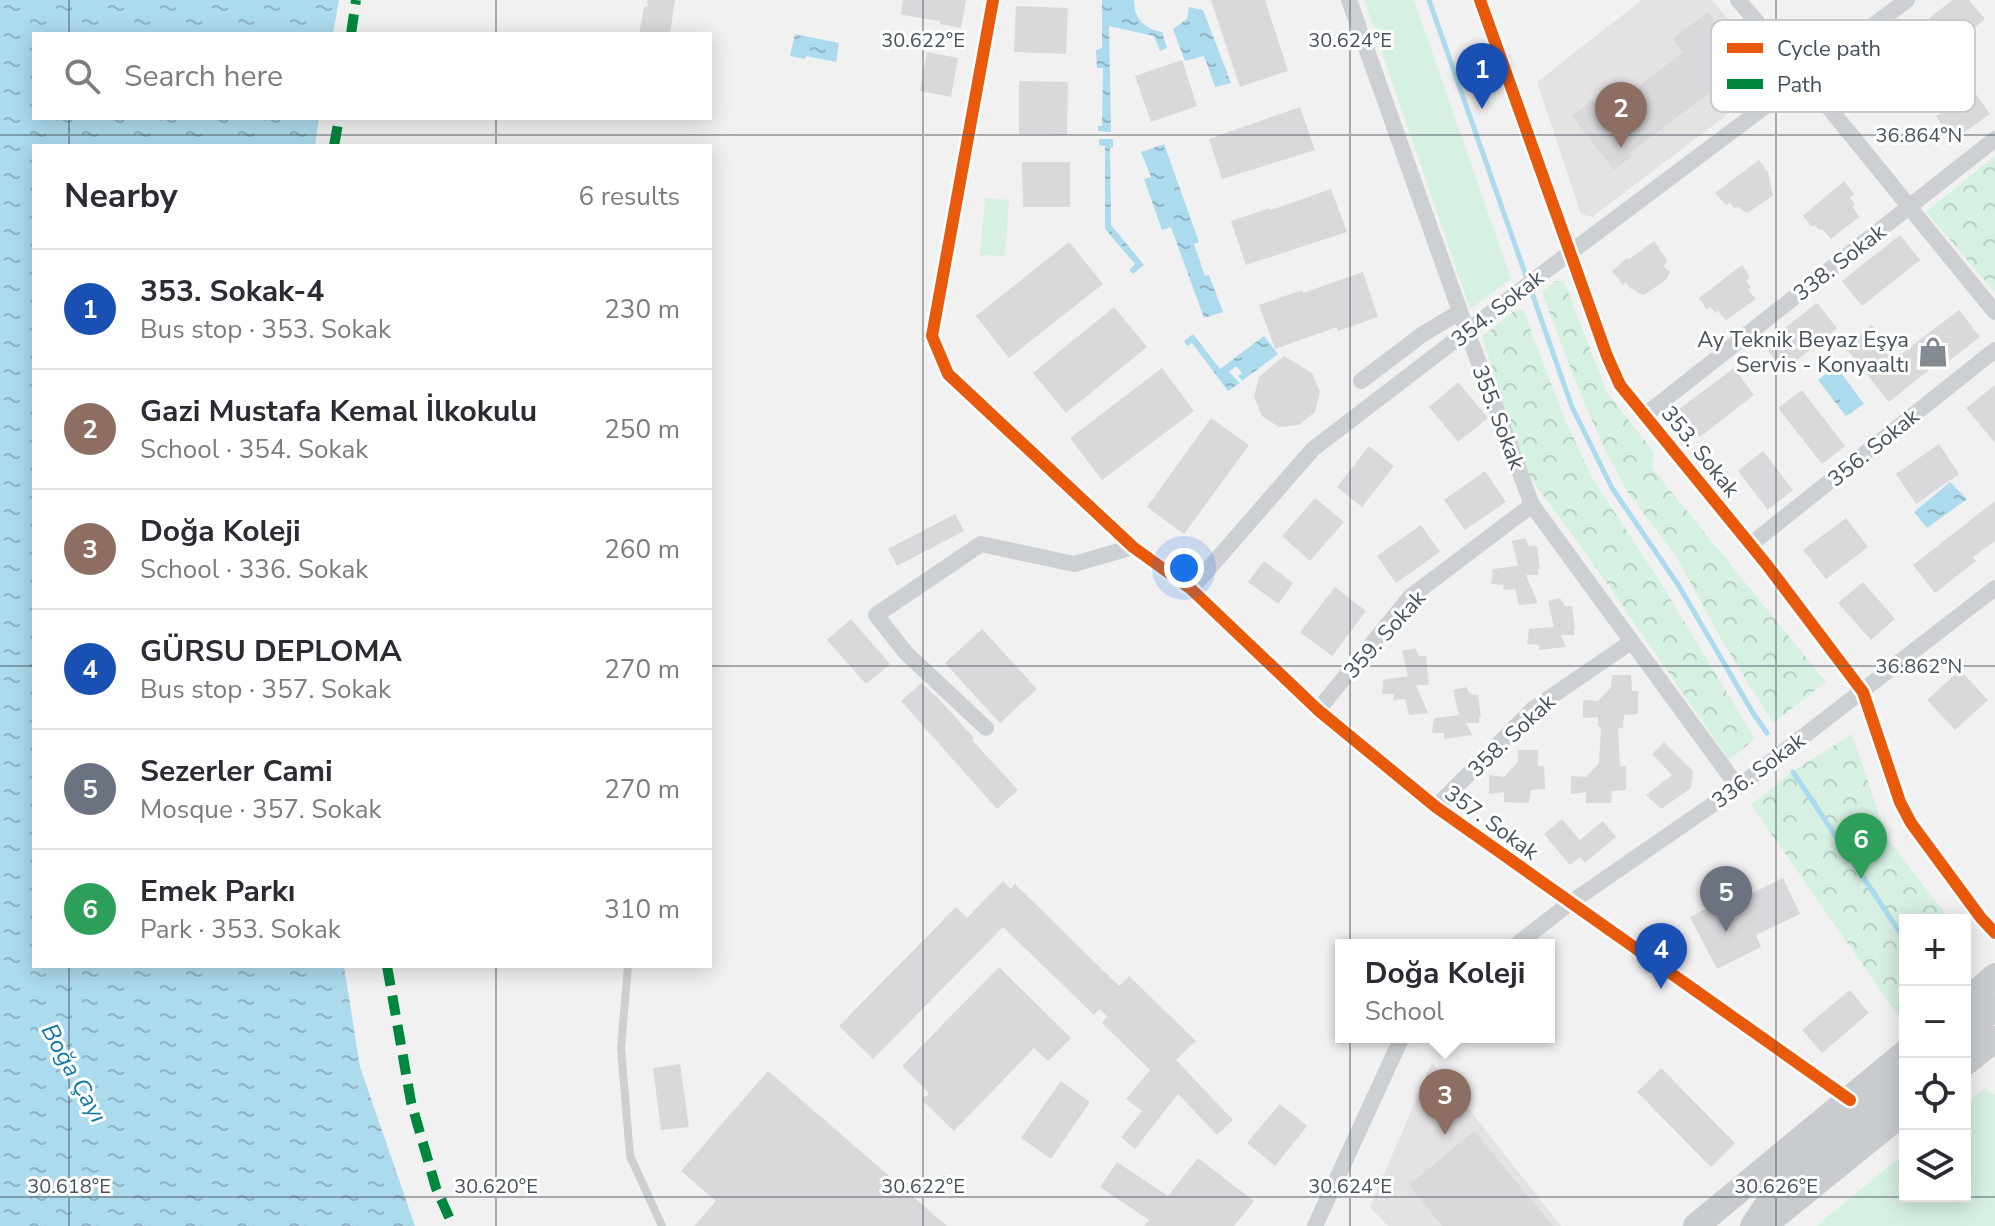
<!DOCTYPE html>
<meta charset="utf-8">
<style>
body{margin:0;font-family:"Nunito Sans",sans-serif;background:#f7f7f7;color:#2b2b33}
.controls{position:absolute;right:24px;bottom:24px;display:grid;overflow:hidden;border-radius:0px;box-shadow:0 4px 20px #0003}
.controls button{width:72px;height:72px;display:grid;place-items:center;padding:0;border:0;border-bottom:2px solid #e1e1e2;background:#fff;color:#2b2b33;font:40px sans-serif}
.you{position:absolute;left:1184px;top:568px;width:28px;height:28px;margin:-20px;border:6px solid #fff;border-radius:50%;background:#1a73e8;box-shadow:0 0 0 12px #1a73e833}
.badge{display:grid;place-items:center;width:52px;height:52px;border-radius:50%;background:#848a91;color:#fff;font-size:26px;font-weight:700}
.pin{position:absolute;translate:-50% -66px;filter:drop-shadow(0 2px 4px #0008)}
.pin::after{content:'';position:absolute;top:42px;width:28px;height:24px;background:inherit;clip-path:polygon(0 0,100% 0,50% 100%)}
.popup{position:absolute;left:1335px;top:939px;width:220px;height:104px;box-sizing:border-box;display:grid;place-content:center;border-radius:0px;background:#fff;filter:drop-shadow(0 2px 6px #0005);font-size:26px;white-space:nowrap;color:#7c7c81}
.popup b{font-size:30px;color:#2b2b33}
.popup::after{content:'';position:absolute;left:50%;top:100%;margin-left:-16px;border:16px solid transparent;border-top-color:#fff}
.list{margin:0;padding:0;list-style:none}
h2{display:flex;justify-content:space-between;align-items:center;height:104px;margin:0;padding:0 32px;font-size:34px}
h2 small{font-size:26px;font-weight:400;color:#7c7c81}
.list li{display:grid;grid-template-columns:52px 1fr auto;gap:24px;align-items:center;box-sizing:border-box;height:120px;padding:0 32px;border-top:2px solid #e1e1e2}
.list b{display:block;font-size:30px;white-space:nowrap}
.list p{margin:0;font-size:26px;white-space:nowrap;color:#7c7c81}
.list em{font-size:26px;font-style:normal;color:#7c7c81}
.icon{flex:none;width:44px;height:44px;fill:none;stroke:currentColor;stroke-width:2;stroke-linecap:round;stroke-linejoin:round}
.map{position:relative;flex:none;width:1995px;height:1226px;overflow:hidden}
.search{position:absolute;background:#fff;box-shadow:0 4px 20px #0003;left:32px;top:32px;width:680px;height:88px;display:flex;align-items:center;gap:20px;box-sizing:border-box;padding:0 28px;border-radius:0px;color:#7c7c81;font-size:30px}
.panel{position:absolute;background:#fff;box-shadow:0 4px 20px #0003;left:32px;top:144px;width:680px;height:824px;border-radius:0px}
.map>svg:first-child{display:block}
.education{fill:#e4e2e3}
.green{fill:#d6f0e2}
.park{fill:url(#park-crowns)}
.water{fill:url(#water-ripples)}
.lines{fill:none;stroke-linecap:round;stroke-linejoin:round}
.stream{stroke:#acdbed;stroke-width:5}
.building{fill:#d9d9db}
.lane{stroke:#cdd0d2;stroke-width:8}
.street{stroke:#cdd0d2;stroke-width:16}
.primary{stroke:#c9cccf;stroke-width:26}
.quiet{stroke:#00873e;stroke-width:10;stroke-dasharray:20 10;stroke-linecap:butt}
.cycleway-casing{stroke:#fff;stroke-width:17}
.cycleway{stroke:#e8590c;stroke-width:12}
.ticks{fill:none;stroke:#48525d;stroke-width:2;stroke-opacity:0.45}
.labels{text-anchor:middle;stroke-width:6;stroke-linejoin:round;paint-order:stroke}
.street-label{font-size:22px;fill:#48525d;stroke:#fff}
.poi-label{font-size:22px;fill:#48525d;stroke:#fff;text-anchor:end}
.water-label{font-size:24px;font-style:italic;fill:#0f7aa2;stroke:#fff}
.key{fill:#fff;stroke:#c8cbce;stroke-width:2}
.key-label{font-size:22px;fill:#48525d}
.ticks-label{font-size:20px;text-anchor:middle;fill:#48525d;stroke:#fff;stroke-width:6;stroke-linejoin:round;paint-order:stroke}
</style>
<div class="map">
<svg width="1995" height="1226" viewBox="0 0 1995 1226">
<defs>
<pattern id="park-crowns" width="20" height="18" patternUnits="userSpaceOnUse" patternTransform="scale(2)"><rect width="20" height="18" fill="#d6f0e2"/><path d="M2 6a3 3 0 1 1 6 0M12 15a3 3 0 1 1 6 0" fill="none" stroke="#b9d0c4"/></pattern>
<pattern id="water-ripples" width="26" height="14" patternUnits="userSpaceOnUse" patternTransform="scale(2)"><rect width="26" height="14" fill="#acdbed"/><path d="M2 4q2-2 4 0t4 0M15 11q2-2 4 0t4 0" fill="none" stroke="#8eb4c3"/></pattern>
</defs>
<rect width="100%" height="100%" fill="#f2f1f1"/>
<path class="education" d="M1642,0H1712L1777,77L1592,217L1581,214L1537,82Z
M1432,1062L1561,1226H1388L1370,1207Z"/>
<path class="green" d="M1364,0H1414L1511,279L1470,309Z
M985,198L1009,200L1005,256L980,255Z
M1984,1088L1995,1095V1226H1816L1905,1153V1196H1965V1104Z"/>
<path class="park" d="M1995,156V292L1926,212Z
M1556,281H1564L1607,393L1654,452L1652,468L1826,682L1773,723L1721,639L1677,558L1627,491L1602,444L1573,375L1542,292Z
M1523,310L1565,420L1591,476L1662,585L1755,739L1729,760L1588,556L1524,469L1482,337L1514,311Z
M1852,734L1887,838L1950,920H1905V1019L1902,1021L1751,805L1793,771Z"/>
<path class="water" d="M0,0H339L333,34H34V118H319L315,146H34V966H344L360,1067L415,1226H0Z
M1102,0H1134C1134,18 1144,29 1162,32L1167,48L1160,51L1154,36L1109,26L1111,132L1098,131V126H1102L1103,68H1097L1096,50L1102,48Z
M1189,7L1203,10L1231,83L1215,87L1204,56L1185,61L1173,29L1187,19Z
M795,34L839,43L836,62L806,56L805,59L790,56Z
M1099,139H1113V147L1110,148L1111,225L1144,265L1133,274L1129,270L1135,264L1105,229V146L1099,145Z
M1164,144L1199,242L1194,244L1205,276L1209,275L1223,312L1204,318L1171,227L1162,230L1144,179L1151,177L1141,152Z
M1193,334L1220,369L1264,336L1278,354L1242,381L1238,376L1242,373L1236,366L1229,372L1240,383L1228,391L1192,343L1187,346L1184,341Z
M1836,366L1864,404L1846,416L1818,380Z
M1950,482L1967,499L1927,528L1914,512Z"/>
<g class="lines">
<path class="stream" d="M1429,0L1572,407L1612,488L1679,586L1753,713L1767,733
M1793,772L1905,940"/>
</g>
<path class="building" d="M647,0H675L670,34H639L644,7L648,6Z
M903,0H966L961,28L940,24V21L903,15L901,14Z
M1211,0H1265L1288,71L1240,87Z
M1952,0H1969L1985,19L1948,51L1924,23Z
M1016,6L1068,8L1066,54L1014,52Z
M1708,12L1750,67L1731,81L1729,78L1630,153L1632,156L1614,170L1572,116L1607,89L1617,103L1683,52L1673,39Z
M1888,45L1906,69L1863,100L1845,76Z
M927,52L958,58L951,97L920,91Z
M1182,60L1197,106L1151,122L1135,76Z
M1019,81L1068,82L1067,135L1019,134Z
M1973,90L1990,114L1952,141L1936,116Z
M1300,107L1315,150L1222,179L1209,139Z
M1759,160L1768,172L1773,196L1747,213L1738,207L1734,208L1730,203L1726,205L1715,193Z
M1022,162H1070V207H1023Z
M1844,181L1854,194L1850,198L1855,204L1853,207L1859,217L1831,239L1822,229L1819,230L1815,225L1812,227L1803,216Z
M1331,189L1347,232L1246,265L1231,221L1270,208L1271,210Z
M1900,235L1920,260L1862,306L1842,281Z
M1654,241L1667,260L1664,267L1670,271L1667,279L1644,295L1638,293L1632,288L1630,289L1626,282L1623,285L1612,271L1627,258L1628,260Z
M1069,242L1103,284L1009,358L976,316Z
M1742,265L1750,277L1746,281L1751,287L1748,290L1756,299L1726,320L1718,311L1716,313L1710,307L1707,310L1699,298Z
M1363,272L1378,317L1338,331L1337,327L1275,349L1259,305L1302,290L1303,293Z
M1817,303L1837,328L1784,371L1763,345Z
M1114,307L1147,347L1066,413L1033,373Z
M1959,310L1980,337L1937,370L1934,366L1889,402L1845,347L1872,325L1897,357Z
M1284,356L1312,373L1320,392L1315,412L1299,425L1279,427L1262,416L1254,397L1259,377Z
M1162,368L1194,411L1102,480L1070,438Z
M1734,368L1754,395L1700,437L1679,409Z
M1458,382L1488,418L1458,442L1429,407Z
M1995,385V443L1966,408Z
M1802,390L1845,446L1822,464L1778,408Z
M1211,418L1249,445L1184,534L1147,507Z
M1939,444L1959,474L1916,504L1896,474Z
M1369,446L1394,466L1362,507L1337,487Z
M1763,451L1793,490L1768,510L1738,471Z
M1485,471L1506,502L1465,530L1444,500Z
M1315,498L1344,522L1310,561L1282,536Z
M1995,501V541L1973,557L1976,561L1935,593L1913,565Z
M955,514L964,531L897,566L888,549Z
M1846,518L1868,547L1826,579L1803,550Z
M1421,525L1440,552L1396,583L1377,556Z
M1525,538L1529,546H1537L1540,568L1538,569V575H1526L1538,603L1519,605L1515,589L1503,590L1504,585L1491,584L1493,569L1518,566L1512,541Z
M1264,561L1293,583L1278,604L1248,582Z
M1863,582L1895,619L1871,640L1838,603Z
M1335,587L1366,611L1332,656L1300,632Z
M1560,598L1565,606H1572L1575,629H1574V635H1561L1566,647L1539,650V645L1527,644L1529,629L1554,627L1548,601Z
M851,619L890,664L866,684L827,640Z
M982,629L1037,689L1000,723L945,663Z
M1415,648L1419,656H1426L1429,685H1416L1428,713L1409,715L1405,699L1393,700L1394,694H1382L1383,680L1408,676L1402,651Z
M1960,670L1988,700L1955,730L1927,700Z
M1612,675H1631L1632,691H1638V714L1624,715L1623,728H1618L1620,766H1626V790L1612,791L1611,803H1586V792L1571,794V776L1586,777L1599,763L1601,727H1598V717L1583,718V700L1598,701L1611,687Z
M921,683L938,698L974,738L972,740L1018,790L997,809L901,701Z
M1466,687L1470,694L1478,695L1481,717H1479V723H1466L1472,735L1444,739V733H1432L1434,718L1459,715L1453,690Z
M1664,742L1693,771L1691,788L1661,809L1646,795L1672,775L1652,754Z
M1518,750H1538V766H1544L1545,789L1531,790L1529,803L1504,802V792L1489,794V775L1504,777L1518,762Z
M1562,819L1580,840L1603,821L1616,837L1585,863L1580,857L1570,865L1544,834Z
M1783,878L1800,914L1756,935L1761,947L1717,969L1690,917L1734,894L1738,900Z
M1003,881L1011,889L1015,884L1119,986L1129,976L1196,1041L1176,1060L1233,1120L1217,1135L1178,1094L1135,1149L1121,1137L1142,1111L1126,1099L1150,1070L1102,1023L1107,1016L1099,1009L1094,1015L1003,927L873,1059L839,1026L956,907L967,918Z
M999,967L1071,1038L1048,1061L1034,1048L954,1131L922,1100L929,1093L902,1066Z
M1850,990L1869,1013L1822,1053L1802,1030Z
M680,1064L689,1127L661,1130L653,1068Z
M1661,1068L1735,1143L1711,1167L1637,1092Z
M768,1071L947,1226H694L716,1201L681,1171Z
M1061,1081L1090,1102L1051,1159L1021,1138Z
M1280,1104L1307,1126L1275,1166L1247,1143Z
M1474,1131L1553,1226H1442L1409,1185Z
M1198,1158L1254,1201L1234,1226H1144L1149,1220L1100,1187L1117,1162L1168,1196Z"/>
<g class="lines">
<path class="lane" d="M628,966L621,1048L630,1156L662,1226"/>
<path class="street" d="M993,0L932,336L948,374L1133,547L1191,589L1318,710L1436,807L1850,1100
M1349,0L1467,331L1532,505L1738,787
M1480,0L1607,356L1620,385L1767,565L1863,692L1900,802L1911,823L1981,918L1995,933
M1738,0C1827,102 1909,208 1995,312
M1361,381L1423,334L1460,312
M1645,415L1995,139
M1751,544L1995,350
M1191,589L1313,449L1543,273L1907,0
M1318,710L1410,597L1532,505
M986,728L906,653L876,615L981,544L1074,564L1133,547
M1436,807L1533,709L1631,642
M1516,945L1570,903L1738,787L1995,588
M1315,1226L1402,1037"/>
<path class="primary" d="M1965,1002L1995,976
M1965,1032L1995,1007
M1965,1063L1995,1039
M1696,1226L1905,1053
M1753,1226L1780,1186L1905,1082
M1763,1226L1905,1111"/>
<path class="quiet" d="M351,34L356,0
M334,146L339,118
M387,966L411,1102L436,1188L453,1226"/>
<g class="cycleway-casing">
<path id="cycleway" d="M993,0L932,336L948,374L1133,547L1191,589L1318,710L1436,807L1850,1100
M1480,0L1607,356L1620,385L1767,565L1863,692L1900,802L1911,823L1981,918L1995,933"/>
</g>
<use href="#cycleway" class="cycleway"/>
</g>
<path class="ticks" d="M69,0V34M496,0V34M923,0V1226M1350,0V1226M1776,0V1226M69,118V146M496,118V146M0,135H1995M0,666H34M710,666H1995M69,966V1226M496,966V1226M0,1197H1995"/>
<defs>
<g id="shop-bare" transform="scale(2.4)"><path d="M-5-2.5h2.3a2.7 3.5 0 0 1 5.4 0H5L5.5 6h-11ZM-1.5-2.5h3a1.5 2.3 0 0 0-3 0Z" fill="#848a91" stroke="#fff" stroke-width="2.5" paint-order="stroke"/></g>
</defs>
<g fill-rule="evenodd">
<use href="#shop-bare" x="1933" y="352"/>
</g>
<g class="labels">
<g class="street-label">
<text transform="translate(1839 262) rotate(-38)" y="8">338. Sokak</text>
<text transform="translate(1497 308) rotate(-38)" y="8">354. Sokak</text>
<text transform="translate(1499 417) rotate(69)" y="8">355. Sokak</text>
<text transform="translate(1873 447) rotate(-39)" y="8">356. Sokak</text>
<text transform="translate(1701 451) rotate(51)" y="8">353. Sokak</text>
<text transform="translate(1384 634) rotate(-48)" y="8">359. Sokak</text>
<text transform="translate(1511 735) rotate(-43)" y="8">358. Sokak</text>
<text transform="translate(1758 770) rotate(-37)" y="8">336. Sokak</text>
<text transform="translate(1492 822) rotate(36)" y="8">357. Sokak</text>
</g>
<g class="poi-label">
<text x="1909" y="347">Ay Teknik Beyaz Eşya<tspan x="1909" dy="25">Servis - Konyaaltı</tspan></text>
</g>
<g class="water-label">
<text transform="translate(74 1073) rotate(61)" y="8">Boğa Çayı</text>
</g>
</g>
<rect x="1711" y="20" width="264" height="92" rx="12" class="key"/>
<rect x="1727" y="43" width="36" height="10" fill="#e8590c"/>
<rect x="1727" y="79" width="36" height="10" fill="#00873e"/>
<g class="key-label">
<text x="1777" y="56">Cycle path</text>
<text x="1777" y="92">Path</text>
</g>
<g class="ticks-label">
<text x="923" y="47">30.622°E</text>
<text x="1350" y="47">30.624°E</text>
<text x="1919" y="142">36.864°N</text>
<text x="1919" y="673">36.862°N</text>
<text x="69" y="1193">30.618°E</text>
<text x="496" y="1193">30.620°E</text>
<text x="923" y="1193">30.622°E</text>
<text x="1350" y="1193">30.624°E</text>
<text x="1776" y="1193">30.626°E</text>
</g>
</svg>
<div class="controls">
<button>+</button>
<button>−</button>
<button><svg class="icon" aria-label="locate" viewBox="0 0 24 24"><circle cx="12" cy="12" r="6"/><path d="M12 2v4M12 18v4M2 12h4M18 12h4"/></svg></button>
<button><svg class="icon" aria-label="layers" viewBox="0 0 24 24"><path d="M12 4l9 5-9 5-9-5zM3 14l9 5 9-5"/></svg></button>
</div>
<div class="you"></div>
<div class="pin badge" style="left:1482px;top:109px;background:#1a4fb4">1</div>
<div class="pin badge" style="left:1621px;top:148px;background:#8d6e63">2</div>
<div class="pin badge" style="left:1445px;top:1135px;background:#8d6e63">3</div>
<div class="popup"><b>Doğa Koleji</b>School</div>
<div class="pin badge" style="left:1661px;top:989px;background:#1a4fb4">4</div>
<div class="pin badge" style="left:1726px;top:932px;background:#6b7280">5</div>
<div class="pin badge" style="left:1861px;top:879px;background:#2e9e5b">6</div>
<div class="search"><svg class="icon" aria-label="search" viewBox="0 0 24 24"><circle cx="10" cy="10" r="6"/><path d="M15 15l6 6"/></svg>Search here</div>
<section class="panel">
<h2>Nearby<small>6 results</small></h2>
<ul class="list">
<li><span class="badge" style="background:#1a4fb4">1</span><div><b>353. Sokak-4</b><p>Bus stop · 353. Sokak</p></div><em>230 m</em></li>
<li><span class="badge" style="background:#8d6e63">2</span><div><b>Gazi Mustafa Kemal İlkokulu</b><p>School · 354. Sokak</p></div><em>250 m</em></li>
<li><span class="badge" style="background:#8d6e63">3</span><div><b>Doğa Koleji</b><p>School · 336. Sokak</p></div><em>260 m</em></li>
<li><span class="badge" style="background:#1a4fb4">4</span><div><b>GÜRSU DEPLOMA</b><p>Bus stop · 357. Sokak</p></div><em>270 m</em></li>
<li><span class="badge" style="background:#6b7280">5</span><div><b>Sezerler Cami</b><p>Mosque · 357. Sokak</p></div><em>270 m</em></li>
<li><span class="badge" style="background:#2e9e5b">6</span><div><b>Emek Parkı</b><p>Park · 353. Sokak</p></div><em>310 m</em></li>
</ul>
</section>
</div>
